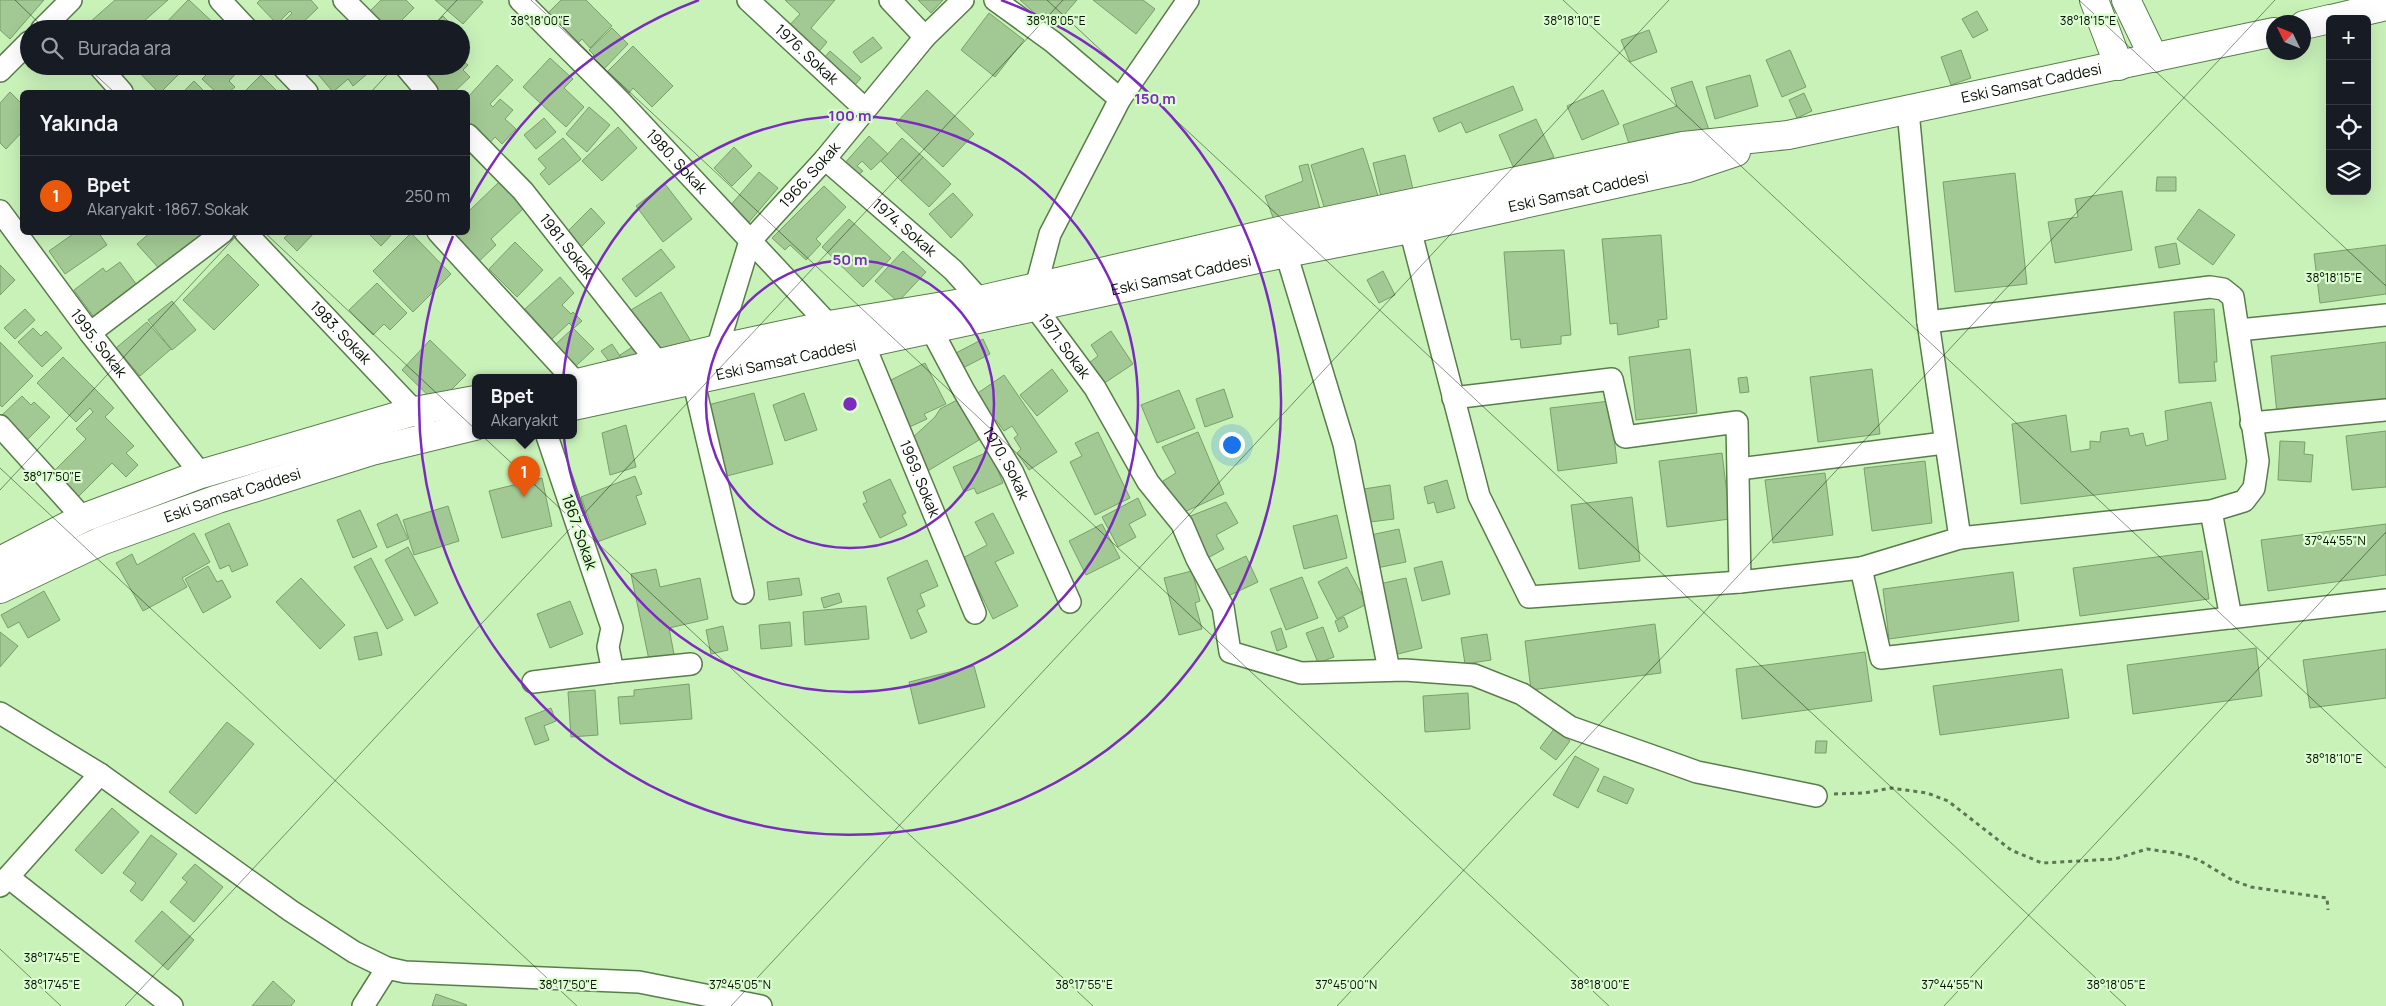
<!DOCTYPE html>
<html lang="tr">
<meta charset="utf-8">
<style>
body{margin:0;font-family:Manrope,sans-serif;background:#20242c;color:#f1f3f6}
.controls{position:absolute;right:15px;top:15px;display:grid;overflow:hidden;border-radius:8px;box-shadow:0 5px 20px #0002}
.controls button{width:45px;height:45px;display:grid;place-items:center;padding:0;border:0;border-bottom:1px solid #363941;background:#171b24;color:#f1f3f6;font:25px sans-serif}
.compass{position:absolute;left:2266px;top:15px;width:45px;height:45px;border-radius:50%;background:#171b24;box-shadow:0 5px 20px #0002;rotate:313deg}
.you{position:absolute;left:1231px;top:444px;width:18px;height:18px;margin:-12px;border:4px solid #fff;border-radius:50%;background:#1a73e8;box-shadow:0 0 0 8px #1a73e833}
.badge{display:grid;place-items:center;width:32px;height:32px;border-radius:50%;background:#ea580c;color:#fff;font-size:16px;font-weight:700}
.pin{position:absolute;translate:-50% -41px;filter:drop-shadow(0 1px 2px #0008)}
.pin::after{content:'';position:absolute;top:26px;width:18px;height:15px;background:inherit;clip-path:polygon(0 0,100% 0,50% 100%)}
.popup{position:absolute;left:472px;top:374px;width:105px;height:65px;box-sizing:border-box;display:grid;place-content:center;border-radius:8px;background:#171b24;filter:drop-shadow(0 1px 4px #0005);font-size:16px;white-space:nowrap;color:#9ea1a6}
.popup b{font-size:19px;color:#f1f3f6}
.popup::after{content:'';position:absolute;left:50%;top:100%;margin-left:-10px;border:10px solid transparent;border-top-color:#171b24}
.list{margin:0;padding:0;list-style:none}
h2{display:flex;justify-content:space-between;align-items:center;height:65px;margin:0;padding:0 20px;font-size:21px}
h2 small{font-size:16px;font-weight:400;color:#9ea1a6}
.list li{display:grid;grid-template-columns:32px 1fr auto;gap:15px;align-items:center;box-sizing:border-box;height:80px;padding:0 20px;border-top:1px solid #363941}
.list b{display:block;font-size:19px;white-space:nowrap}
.list p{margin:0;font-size:16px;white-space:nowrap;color:#9ea1a6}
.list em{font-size:16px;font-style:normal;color:#9ea1a6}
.icon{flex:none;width:28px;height:28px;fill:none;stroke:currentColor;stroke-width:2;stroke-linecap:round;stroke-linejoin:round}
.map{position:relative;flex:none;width:2386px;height:1006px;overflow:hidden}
.search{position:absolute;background:#171b24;box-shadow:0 5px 20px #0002;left:20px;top:20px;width:450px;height:55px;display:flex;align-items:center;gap:12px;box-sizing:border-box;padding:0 18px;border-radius:28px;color:#9ea1a6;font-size:19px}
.panel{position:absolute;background:#171b24;box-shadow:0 5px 20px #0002;left:20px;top:90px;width:450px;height:145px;border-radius:8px}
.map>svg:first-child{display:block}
.building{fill:#a2c993;stroke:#799f6b}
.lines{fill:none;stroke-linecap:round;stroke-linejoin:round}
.street-casing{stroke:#587d4a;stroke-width:24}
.secondary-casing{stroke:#587d4a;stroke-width:30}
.path{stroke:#5d7654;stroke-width:3;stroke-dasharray:4 4;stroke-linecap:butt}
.street{stroke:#fff;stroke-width:21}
.secondary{stroke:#fff;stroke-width:28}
.ticks{fill:none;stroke:#041101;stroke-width:1;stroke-opacity:0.45}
.ring{fill:none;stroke:#7b2cbf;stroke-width:2.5}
.labels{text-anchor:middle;stroke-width:4.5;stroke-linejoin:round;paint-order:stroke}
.street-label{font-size:15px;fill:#041101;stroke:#dbfdcf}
.ticks-label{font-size:12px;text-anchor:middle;fill:#041101;stroke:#dbfdcf;stroke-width:4.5;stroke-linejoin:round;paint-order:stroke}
.centre{fill:#7b2cbf;stroke:#dbfdcf;stroke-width:2.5}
.ring-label{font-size:15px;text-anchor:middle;font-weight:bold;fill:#7b2cbf;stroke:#dbfdcf;stroke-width:4.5;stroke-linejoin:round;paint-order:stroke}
</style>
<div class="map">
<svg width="2386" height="1006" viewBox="0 0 2386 1006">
<rect width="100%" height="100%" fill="#c9f2b9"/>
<path class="building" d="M0,0H44L10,39L0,30Z
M115,0H168L135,29H96L90,22Z
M188,0H189L220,29H160Z
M260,0H311L318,8L300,25L304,29H276L292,13L290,11L277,24L257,3Z
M381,0H406L414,8L393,29H380L366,15Z
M435,0H480L483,2L463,24Z
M561,0H586L612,26L590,48L582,39L576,45L546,15Z
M785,0H835L811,28L827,42L818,53L788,27L800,14Z
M918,0H943L931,13Z
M1020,0H1077L1052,29Z
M1093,0H1143L1155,9L1136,34Z
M1977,11L1988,30L1973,38L1962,19Z
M989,13L1024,40L995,77L961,50Z
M443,16L456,29H430Z
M612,28L628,44L600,73L588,61L594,55L589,50Z
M1649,30L1657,52L1630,62L1621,40Z
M873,37L882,48L861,63L853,52Z
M633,46L673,86L652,107L633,88L629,93L607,72Z
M1790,50L1806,87L1782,97L1766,60Z
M1961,50L1971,78L1951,85L1941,57Z
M830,51L861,78L849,92L823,59Z
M550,58L573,79L564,88L584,107L566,127L523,87Z
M461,59L468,65L463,70L470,77L454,92H439L426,79L440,66H461Z
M497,65L513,80L490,104L493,107L500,99L513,110L505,119L516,129L502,144L495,137L487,146L468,125V97Z
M133,66H185L186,67L161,92H158Z
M196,66H209V67L198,75L193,69Z
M215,66H243L229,81L235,87L229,92H216L202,79Z
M311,66H371L373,69L353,86L348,79L333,92Z
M261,75L278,92H244Z
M1750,75L1758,106L1715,119L1706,87Z
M194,81L205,92H183Z
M1692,81L1709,130L1632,153L1623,125L1677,106L1671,88Z
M1513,86L1523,110L1466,133L1461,122L1439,132L1433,118Z
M927,90L974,134L943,167L896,123Z
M1603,90L1619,124L1582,140L1567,106Z
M10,92L22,104V132L6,149L0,143V103Z
M1804,93L1812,111L1797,118L1789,100Z
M589,107L610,125L587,152L566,134Z
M544,118L556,132L536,149L524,135Z
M1536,119L1554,157L1516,173L1499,135Z
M618,127L637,148L602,181L582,161Z
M869,136L888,154L871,170L862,161L857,166L863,171L856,177L843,165Z
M563,138L581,159L549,185L540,174L546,168L538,159Z
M902,138L923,157L901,181L881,161Z
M734,147L752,166L732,186L714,168Z
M1363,148L1379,199L1327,216L1311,165Z
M1405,155L1415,198L1383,205L1373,163Z
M923,157L951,184L929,207L901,181Z
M1308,164L1323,220L1277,228L1265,196L1303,181L1299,166Z
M759,172L778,188L749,222L730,206Z
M2015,173L2027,284L1955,292L1943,182Z
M2157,177H2176V191H2156Z
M500,181L525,207L491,239L496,245L473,267L446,232H468V212Z
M665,184L692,219L663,242L636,206Z
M824,186L846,207L816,239L821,244L806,260L790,245L785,250L772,238Z
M2122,191L2132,250L2055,263L2048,222L2078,217L2075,199Z
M953,193L973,215L951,238L929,214Z
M591,208L605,223L579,249L564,235Z
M2199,209L2235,235L2213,265L2177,239Z
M849,219L891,258L863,287L822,247Z
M76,232H98L107,245L65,274L49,251Z
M151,232H197L202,238L163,273L137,244Z
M287,232H315L297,251L284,238L289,234Z
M367,232H394L381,246Z
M411,233L451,274L413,312L373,271Z
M1661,235L1667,319L1658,320L1659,327L1618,335L1617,323L1610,324L1602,239Z
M515,242L543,270L517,297L489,269Z
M2176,243L2180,264L2159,268L2155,247Z
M2386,245V294L2320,303L2314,254Z
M661,249L675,267L636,297L622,279Z
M1564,250L1571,335L1561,336V344L1521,348L1520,339L1511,340L1504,252Z
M903,251L926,272L898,302L875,281Z
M228,254L259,285L214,330L183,300Z
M120,262L139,288L96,320L74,290L103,268L106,272Z
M0,265L15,280L0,295Z
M1383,271L1395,295L1379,303L1367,280Z
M560,277L574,293L562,305L571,314L573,312L582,321L574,328L569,323L552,339L525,309Z
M377,283L407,313L390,330L384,324L373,335L349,310Z
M661,292L692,343L662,361L631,310Z
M172,301L196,330L172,350L148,320Z
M25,309L35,320L15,339L4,328Z
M2214,309L2217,362H2214L2216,381L2179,383L2174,312Z
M147,322L171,349L140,376L116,348Z
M33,328L41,336L46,331L62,348L42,367L18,342Z
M573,328L594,349L576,366L555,345Z
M1111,331L1133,364L1103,384L1089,363L1098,356L1091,345Z
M983,339L990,354L959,370L952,355Z
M430,340L466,375L437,404L402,370Z
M0,342L33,376L2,407L0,405Z
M2386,342V400L2277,413L2271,356Z
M612,344L620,356L610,363L601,351Z
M634,346L642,358L627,367L620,355Z
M1690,349L1697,413L1636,420L1629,357Z
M63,357L114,408L105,417L134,446L126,453L138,465L126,477L112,463L76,499L51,474L86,439L76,429L93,412L90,408L76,422L37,383Z
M925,363L946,404L924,414L927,419L905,429L883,384Z
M1052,369L1068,391L1037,416L1020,395Z
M1872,369L1880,434L1818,442L1810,377Z
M1004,375L1057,452L1029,470L1017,453L1021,449L1014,438L1018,435L1012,426L1004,431L996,420L994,422L975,395Z
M1747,377L1749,392L1740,393L1738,378Z
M1224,389L1233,417L1205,427L1196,399Z
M1179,390L1195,428L1157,443L1141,405Z
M754,393L773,464L727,476L708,405Z
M804,393L817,430L785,441L773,405Z
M22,396L31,405L34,402L50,417L26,441L1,416Z
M959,399L979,440L926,472L910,440L935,417L940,409Z
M1610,401L1617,463L1558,471L1550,408Z
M2211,402L2226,479L2021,504L2012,424L2066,415L2071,452L2090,449V441L2100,442L2101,432L2128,428L2130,436L2143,433L2146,446L2168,440L2165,411Z
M626,425L636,467L610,475L602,433Z
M2386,431V487L2352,490L2346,436Z
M1098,432L1130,498L1095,515L1070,462L1082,456L1075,443Z
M1198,432L1224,494L1182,513L1163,481L1176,473L1162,447Z
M2280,441L2305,442L2304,454L2313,455L2311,482L2278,480Z
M990,451L1003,483L977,494L974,488L964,492L953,467Z
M1722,453L1730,519L1667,527L1659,461Z
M1925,461L1932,523L1872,531L1864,468Z
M1825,473L1833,535L1773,543L1765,480Z
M635,476L642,494L636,496L646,524L597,542L581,497Z
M542,478L552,526L502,538L489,491Z
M890,479L906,513L902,515L907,525L880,538L863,504L867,502L863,492Z
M1447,480L1455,508L1437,513L1434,502L1428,504L1424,487Z
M1390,485L1394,519L1362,523L1357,490Z
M1632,497L1640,561L1579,569L1571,505Z
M1138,498L1146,515L1129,524L1136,537L1118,547L1102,517Z
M1226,502L1238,523L1216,535L1224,549L1206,559L1188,517Z
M448,506L459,541L414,555L403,520Z
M360,510L377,547L353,558L337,520Z
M993,513L1014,553L995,562L1018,606L993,619L963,558L987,545L975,522Z
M397,514L408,539L387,548L377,524Z
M1337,515L1347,558L1304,569L1293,526Z
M229,523L248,565L232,572L229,565L220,569L205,534Z
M1102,524L1120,558L1086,575L1069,541Z
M2386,524V575L2268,591L2261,540Z
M1399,529L1406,562L1372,569L1366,536Z
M194,533L210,562L182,578L187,587L143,611L116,563L132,554L137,565Z
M408,547L438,603L415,616L385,560Z
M2202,551L2209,599L2080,616L2073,568Z
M1246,556L1258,582L1228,596L1216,570Z
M371,558L403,620L387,629L354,567Z
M927,560L938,586L920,594L925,606L917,610L927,632L911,639L887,578Z
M1442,561L1450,594L1422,601L1414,568Z
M208,566L217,582L222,580L231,597L203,613L185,579Z
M1347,567L1367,604L1337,619L1318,582Z
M656,569L660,587L700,578L708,619L669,628L674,654L649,660L631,574Z
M1192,571L1200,601L1195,603L1202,629L1179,635L1164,578Z
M2013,572L2019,621L1889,639L1883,589Z
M1302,577L1318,618L1286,630L1270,589Z
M301,578L345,625L320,649L276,602Z
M799,578L802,595L769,600L767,582Z
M1406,578L1422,648L1390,656L1375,585Z
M44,591L60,620L28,638L19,622L8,628L1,615Z
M839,593L842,602L824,608L821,598Z
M570,601L583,634L550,648L537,614Z
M866,606L869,639L805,645L803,612Z
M1344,617L1348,627L1339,632L1335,621Z
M790,622L792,646L761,649L759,625Z
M1655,624L1661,673L1531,690L1525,641Z
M723,626L728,650L711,654L706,630Z
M1323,627L1334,657L1318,663L1306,633Z
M1281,628L1287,647L1277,651L1271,632Z
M0,632L18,646L0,667Z
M377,632L382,655L359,660L354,637Z
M1487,634L1491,660L1465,664L1461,638Z
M2256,648L2262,696L2133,714L2127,665Z
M2386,649V698L2310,708L2303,660Z
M1865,652L1872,701L1742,719L1736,669Z
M974,666L985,707L919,724L909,682Z
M2062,669L2069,718L1940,735L1933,686Z
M689,684L692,719L620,724L618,697L634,696V690Z
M595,690L598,735L571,737L568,692Z
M1468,693L1470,729L1425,732L1423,696Z
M551,708L556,721L544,726L549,740L535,745L525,718Z
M227,722L254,744L196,814L169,792Z
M1554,729L1570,741L1556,760L1540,748Z
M1816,741H1827L1826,753H1815Z
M1575,756L1599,769L1578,808L1553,795Z
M1604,776L1634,789L1627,804L1597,791Z
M112,808L139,832L102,874L75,850Z
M151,835L177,854L142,901L130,891L136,883L123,873Z
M195,864L223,887L194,922L170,902L187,882L182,878Z
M162,911L194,940L168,970L135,941Z
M273,981L295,1001L291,1006H252Z
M436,994L467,1005L466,1006H432Z"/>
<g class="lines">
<g class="street-casing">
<g id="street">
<path d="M220,0L247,29"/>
<path d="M344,0L373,29"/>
<path id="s1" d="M520,0L621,102L829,325"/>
<path id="s2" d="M748,0L865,109"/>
<path d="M890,0L925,37"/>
<path d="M995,0L1053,42L1120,99"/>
<path id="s3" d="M1188,0L1120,99L1050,234L1036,287L1035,307L1095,388L1148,482L1182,524L1197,559L1223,607L1230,652L1301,673L1405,670L1474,675L1522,694L1570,727L1658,758L1697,772L1816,796"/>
<path d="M42,29L71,0"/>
<path d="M99,66L122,92"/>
<path d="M282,66L307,92"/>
<path d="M405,66L427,92"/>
<path d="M0,71L29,42"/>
<path id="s4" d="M468,135L523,191L659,364"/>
<path id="s5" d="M825,159L953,270L980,300"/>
<path id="s6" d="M0,211L90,333L201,474"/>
<path d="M1410,229L1479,496L1529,597L1740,582L1861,568L1960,538L1928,322L1908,111"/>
<path id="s7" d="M245,232L424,421"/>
<path d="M438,232L572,378"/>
<path d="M1286,253L1344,444L1389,670"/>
<path d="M1928,322L2210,287L2223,289L2233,297L2258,461L2254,488L2244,501L2211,511L1960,538"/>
<path id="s8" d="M931,329L964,391L1013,473L1070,602"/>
<path d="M2239,330L2386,315"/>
<path d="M90,333L223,232"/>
<path id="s9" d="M863,342L975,613"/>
<path id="s10" d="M717,349L750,241L825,159L925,37L963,0"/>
<path d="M693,379L743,593"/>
<path d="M1453,398L1612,379L1625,437L1737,422L1740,582"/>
<path d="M2251,423L2386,410"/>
<path d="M0,426L83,518"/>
<path d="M1739,469L1944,443"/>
<path d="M2211,511L2231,618"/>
<path d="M1861,568L1881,658L2386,600"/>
<path d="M613,672L691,664"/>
<path d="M533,682L613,672L608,647L612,628L547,436"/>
<path d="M0,713L100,774L291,911L354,952L387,968L405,972L639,982L761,1006"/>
<path d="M8,877L172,1006"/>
<path d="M0,886L100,774"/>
<path d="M363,1006L387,968"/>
</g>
</g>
<g class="secondary-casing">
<g id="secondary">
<path d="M2094,0L2119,66"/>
<path d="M2126,0L2154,58"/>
<path d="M2331,19L2386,6"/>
<path d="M2304,25L2330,19"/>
<path id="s11" d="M573,384L717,349L829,325L980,300L1279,231L1683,146L1788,135L2274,32"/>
<path id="s12" d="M573,406L1286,253L1410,229L1688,168L1736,152"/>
<path d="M0,561L83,518L201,474L415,411L475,400"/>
<path id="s13" d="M0,589L101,541L218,499L372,451L475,426"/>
</g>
</g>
<path class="path" d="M1834,794L1865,793L1891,788L1927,793L1948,801L2011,850L2042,863L2115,859L2147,849L2175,853L2199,860L2232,880L2251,887L2327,898L2328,910"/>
<use href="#street" class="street"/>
<use href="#secondary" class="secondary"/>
</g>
<path class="ticks" d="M15,0L45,29M531,0L1609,1006M1047,0L2126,1006M1563,0L2386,768M2079,0L2386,286M430,29L457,0M86,66L114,92M371,92L395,66M264,232L1093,1006M0,468L577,1006M0,490L240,232M0,949L61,1006M125,1006L1063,0M731,1006L1669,0M1337,1006L2275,0M1944,1006L2386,532"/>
<g class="ring">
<circle cx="850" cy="404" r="144"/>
<circle cx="850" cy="404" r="288"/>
<path d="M468 205A431 431 0 0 1 699 0M1001 0A431 431 0 1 1 453 236"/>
</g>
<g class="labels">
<g class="street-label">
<text dy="5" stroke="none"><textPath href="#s2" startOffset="80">1976. Sokak</textPath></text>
<text dy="5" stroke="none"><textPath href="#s11" startOffset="1490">Eski Samsat Caddesi</textPath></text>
<text dy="5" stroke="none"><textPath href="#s1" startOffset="225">1980. Sokak</textPath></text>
<text dy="5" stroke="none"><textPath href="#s10" startOffset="202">1966. Sokak</textPath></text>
<text dy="5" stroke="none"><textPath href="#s12" startOffset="1028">Eski Samsat Caddesi</textPath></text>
<text dy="5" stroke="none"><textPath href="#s5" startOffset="105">1974. Sokak</textPath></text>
<text dy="5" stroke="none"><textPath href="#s4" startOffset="149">1981. Sokak</textPath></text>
<text dy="5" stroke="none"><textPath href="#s12" startOffset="622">Eski Samsat Caddesi</textPath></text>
<text dy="5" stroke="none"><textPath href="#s7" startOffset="139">1983. Sokak</textPath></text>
<text dy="5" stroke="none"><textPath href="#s6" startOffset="165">1995. Sokak</textPath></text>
<text dy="5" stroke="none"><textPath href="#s3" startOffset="396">1971. Sokak</textPath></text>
<text dy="5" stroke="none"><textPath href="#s12" startOffset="218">Eski Samsat Caddesi</textPath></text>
<text dy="5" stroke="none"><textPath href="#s8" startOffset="154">1970. Sokak</textPath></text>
<text dy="5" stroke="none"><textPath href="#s9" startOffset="148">1969. Sokak</textPath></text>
<text dy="5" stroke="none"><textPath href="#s13" startOffset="251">Eski Samsat Caddesi</textPath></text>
<text transform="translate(579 532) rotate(71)" y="5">1867. Sokak</text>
</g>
</g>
<g class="ticks-label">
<text x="540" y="25">38°18'00"E</text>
<text x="1056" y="25">38°18'05"E</text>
<text x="1572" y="25">38°18'10"E</text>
<text x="2088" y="25">38°18'15"E</text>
<text x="2334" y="282">38°18'15"E</text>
<text x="52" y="481">38°17'50"E</text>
<text x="2335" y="545">37°44'55"N</text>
<text x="2334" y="763">38°18'10"E</text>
<text x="52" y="962">38°17'45"E</text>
<text x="740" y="989">37°45'05"N</text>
<text x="1346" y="989">37°45'00"N</text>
<text x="1952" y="989">37°44'55"N</text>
<text x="52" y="989">38°17'45"E</text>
<text x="568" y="989">38°17'50"E</text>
<text x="1084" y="989">38°17'55"E</text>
<text x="1600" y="989">38°18'00"E</text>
<text x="2116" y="989">38°18'05"E</text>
</g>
<circle cx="850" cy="404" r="8" class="centre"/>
<g class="ring-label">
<text x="1155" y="104">150 m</text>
<text x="850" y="121">100 m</text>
<text x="850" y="265">50 m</text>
</g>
</svg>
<div class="controls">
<button>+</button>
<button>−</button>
<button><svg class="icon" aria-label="locate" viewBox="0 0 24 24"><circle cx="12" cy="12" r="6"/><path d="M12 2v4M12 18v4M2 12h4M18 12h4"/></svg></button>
<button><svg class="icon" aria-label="layers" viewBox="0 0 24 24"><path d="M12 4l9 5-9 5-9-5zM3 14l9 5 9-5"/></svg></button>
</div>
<svg class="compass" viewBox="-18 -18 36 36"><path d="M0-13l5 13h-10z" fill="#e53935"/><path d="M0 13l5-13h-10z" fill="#9ea1a6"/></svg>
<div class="you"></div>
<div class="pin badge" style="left:524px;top:497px">1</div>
<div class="popup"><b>Bpet</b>Akaryakıt</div>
<div class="search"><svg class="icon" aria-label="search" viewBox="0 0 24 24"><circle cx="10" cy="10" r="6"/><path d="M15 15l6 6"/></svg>Burada ara</div>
<section class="panel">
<h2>Yakında<small></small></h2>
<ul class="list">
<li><span class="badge">1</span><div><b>Bpet</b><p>Akaryakıt · 1867. Sokak</p></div><em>250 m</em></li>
</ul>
</section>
</div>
